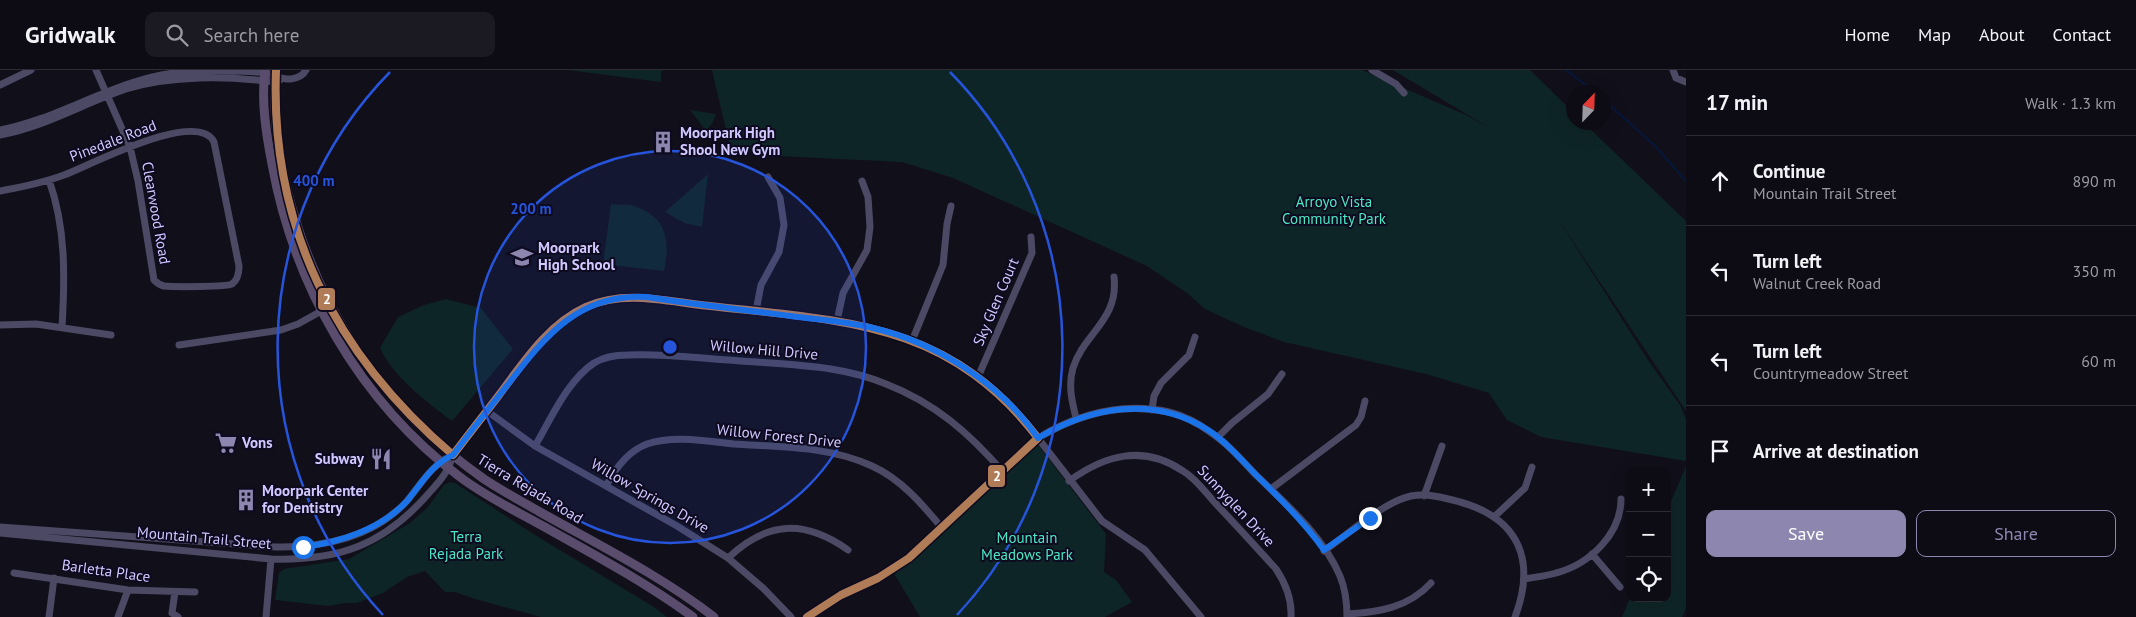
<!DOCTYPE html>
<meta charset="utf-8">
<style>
body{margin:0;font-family:"PT Sans",sans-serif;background:#1b1922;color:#f1f3f6}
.controls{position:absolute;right:15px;bottom:15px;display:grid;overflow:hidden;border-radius:10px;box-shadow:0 5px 20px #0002}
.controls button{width:45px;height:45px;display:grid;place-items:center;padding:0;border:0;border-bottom:1px solid #2d2b34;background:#0d0b14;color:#f1f3f6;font:25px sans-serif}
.compass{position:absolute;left:1566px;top:15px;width:45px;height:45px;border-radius:50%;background:#0d0b14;box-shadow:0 5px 20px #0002;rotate:23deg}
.stop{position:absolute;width:15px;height:15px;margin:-11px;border:4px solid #1a73e8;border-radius:50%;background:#fff}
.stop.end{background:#1a73e8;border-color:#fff;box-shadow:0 1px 5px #0008}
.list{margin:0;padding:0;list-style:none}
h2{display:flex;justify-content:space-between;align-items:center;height:65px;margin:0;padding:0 20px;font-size:21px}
h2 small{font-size:16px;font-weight:400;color:#9a9ba0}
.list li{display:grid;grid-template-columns:32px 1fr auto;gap:15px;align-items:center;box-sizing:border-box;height:90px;padding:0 20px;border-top:1px solid #2d2b34}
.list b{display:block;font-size:19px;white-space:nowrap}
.list p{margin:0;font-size:16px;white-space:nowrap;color:#9a9ba0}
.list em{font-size:16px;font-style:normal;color:#9a9ba0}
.actions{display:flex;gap:10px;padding:15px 20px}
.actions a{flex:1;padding:11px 0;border:1px solid #8d87af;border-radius:10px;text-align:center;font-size:18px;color:#8d87af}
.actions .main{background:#8d87af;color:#fff}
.icon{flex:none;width:28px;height:28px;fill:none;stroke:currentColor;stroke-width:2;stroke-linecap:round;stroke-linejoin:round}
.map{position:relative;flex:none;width:1686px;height:547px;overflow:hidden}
header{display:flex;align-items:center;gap:30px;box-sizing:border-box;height:70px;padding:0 25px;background:#0d0b14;border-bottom:1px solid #2d2b34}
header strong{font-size:24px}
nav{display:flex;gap:28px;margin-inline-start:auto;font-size:18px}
.search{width:350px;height:45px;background:#1b1922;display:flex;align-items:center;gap:12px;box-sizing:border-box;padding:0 18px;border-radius:10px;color:#9a9ba0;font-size:19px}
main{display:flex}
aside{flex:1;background:#0d0b14}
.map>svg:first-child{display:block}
.green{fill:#0e2527}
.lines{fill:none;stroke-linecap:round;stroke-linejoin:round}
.stream{stroke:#06173b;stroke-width:2}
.minor{stroke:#4b4964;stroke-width:7}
.major{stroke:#594c6d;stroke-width:9}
.bus-1-casing{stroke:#0e0a1f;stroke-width:11}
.bus-1{stroke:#b07c57;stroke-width:8}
.route{stroke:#1a73e8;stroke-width:6}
.ring{fill:none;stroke:#2654da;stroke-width:2.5}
.labels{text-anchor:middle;stroke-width:4;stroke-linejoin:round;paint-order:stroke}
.poi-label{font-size:15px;font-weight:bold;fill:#d0c8ff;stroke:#0e0a1f;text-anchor:start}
.street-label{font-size:15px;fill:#d0c8ff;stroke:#0e0a1f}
.park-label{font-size:15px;fill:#4be8c4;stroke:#0e0a1f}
.centre{fill:#2654da;stroke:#0e0a1f;stroke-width:2.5}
.ring-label{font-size:15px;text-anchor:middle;font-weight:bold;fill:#2654da;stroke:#0e0a1f;stroke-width:4;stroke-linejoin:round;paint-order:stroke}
.line-badge{stroke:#0e0a1f;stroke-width:2}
.badge-label{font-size:14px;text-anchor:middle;font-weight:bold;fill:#fff}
</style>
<header>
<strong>Gridwalk</strong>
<div class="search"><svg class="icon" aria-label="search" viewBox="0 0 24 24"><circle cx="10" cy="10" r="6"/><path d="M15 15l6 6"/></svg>Search here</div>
<nav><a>Home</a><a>Map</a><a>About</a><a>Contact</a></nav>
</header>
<main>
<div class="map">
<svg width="1686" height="547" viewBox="0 0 1686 547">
<rect width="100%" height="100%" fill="#110f1a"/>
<path class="green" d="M568,0H664L661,2V12Z
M712,0H1362L1466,45L1488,57L1393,0H1530L1573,42L1574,52L1584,53L1686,151V341L1556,146L1650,293L1680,335L1686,349V391L1541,367L1507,350L1489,323L1426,304L1284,272L1244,257L1205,239L1187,223L1147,196L953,108L902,92L778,86L730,77Z
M690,40L716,44L713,52L706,61Z
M708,104L702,157L684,153L665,142Z
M611,134C617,135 625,134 631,135C666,145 671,169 664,201L603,194Z
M446,229L481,238L513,279L452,351C426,331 394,308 380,278L398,247L424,235Z
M1035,371L1106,464L1104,502L1116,510L1132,532L1105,547H920L892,500Z
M1686,396V538L1682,547H1622L1630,528H1667V441Z
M450,412L455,413L535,465L654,537L667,547H541L475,529L455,522H445L425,501L407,507L383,523L357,533H345L328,536L275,530L279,503L284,499L349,489L410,453L427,438L444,415Z"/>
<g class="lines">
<path class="stream" d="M1566,0L1595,22
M1604,30L1654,75L1686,111"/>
<path class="minor" d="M1372,0L1396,14L1404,23
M1673,0L1676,8L1686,12
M0,15L31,0
M0,60C64,48 119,6 185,2C207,1 244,0 265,3C274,4 281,10 291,9C298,8 303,6 306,0
M0,65C47,56 82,34 126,19C171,5 228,6 275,12L280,10
M49,110C66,158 65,207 62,257
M0,121C22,117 43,113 64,105C89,96 197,38 214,72L239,196C239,202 238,210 232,214C227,217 173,217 164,216C160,215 157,213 154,210L138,111L130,77L96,0
M756,241L761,215L779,182L784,155L780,128L768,107
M837,251L843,223L867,180L870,157L868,127L862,111
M0,255L36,254L111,265
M912,271L943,195L947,154L951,136
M179,275L281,260L298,254L325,239
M978,307L1032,183L1031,167
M1152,340L1154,326L1161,313L1189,285L1195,267
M487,341L535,376L677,456L728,488L763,518L791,547
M1076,348C1072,332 1068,315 1073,298C1084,263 1119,250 1114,207
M1218,367L1232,353L1268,324L1282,304
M535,376C551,349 567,311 594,293C604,287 616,285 627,285C661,283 696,288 729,290C763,293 798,294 831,299C850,302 869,307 886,314C935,333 969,363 1003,402
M1069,411C1105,385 1143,374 1183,401C1197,409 1207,425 1218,436C1238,457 1257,478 1276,499C1286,514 1292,529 1291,547
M606,416C615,399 628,381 647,374C674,365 706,371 734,374C780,377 829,376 872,396C901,409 922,434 942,458
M1271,419L1356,355L1361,347L1365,331
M1424,426L1442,376
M1494,447L1525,418L1532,397
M0,457L276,477C323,478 374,467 407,431C421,414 432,394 453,385
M0,463L271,489C339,491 384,475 429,423C440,411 449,401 453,385C471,362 488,339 506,316C528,288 549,258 581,240C601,229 624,226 647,227L837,251L874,258L912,271L946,287L978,307L1017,341L1102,451L1145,480L1201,547
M1324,481C1347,465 1385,431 1411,426C1427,423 1445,428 1460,432C1520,449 1536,491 1515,547
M1592,484L1620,517
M728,488C767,451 804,449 848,480
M14,503L128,520L195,522
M1525,509C1535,507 1546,506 1556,503C1590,494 1621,464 1621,429
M172,543L175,522
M172,543L178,547
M1347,544C1379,542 1408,538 1431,513
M49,547L54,508
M118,547L128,520
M266,547L271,489
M807,547L841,525L878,508L909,488L1038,368C1078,344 1123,332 1169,342C1184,346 1198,353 1210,362C1227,373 1241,389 1255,404C1285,433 1323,466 1340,506C1345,518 1347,534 1347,547"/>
<path class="major" d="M265,0C261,31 266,63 272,94C294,216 360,332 460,407C485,426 514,440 541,455C593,484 645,512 693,547
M276,0C272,41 278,84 288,123C318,241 384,339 484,409C502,421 521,431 540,442C597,474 663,507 714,547"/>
<g class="bus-1-casing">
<path id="bus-1" d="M276,0C270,156 335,285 453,385C468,365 484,345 499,325C523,293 548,254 586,237C625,219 669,232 710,236C844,251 948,251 1038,368L909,488L878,508L841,525L807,547"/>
</g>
<use href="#bus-1" class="bus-1"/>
</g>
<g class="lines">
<path class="route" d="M303,477C341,472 380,460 407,431C421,414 432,394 453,385C471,361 490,337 509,313C546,265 580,223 647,227C697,235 748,240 798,247C823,250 849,252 873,258C937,273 1000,313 1038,368C1090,337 1154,325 1208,360C1227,372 1242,391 1258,407C1282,430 1305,453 1324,480L1370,448"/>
</g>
<circle cx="670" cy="277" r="196" fill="#2654da" fill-opacity=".12"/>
<g class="ring">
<circle cx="670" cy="277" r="196"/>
<path d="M383 545A393 393 0 0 1 390 2M950 2A393 393 0 0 1 957 545"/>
</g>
<defs>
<g id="building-bare" transform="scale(1.725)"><path d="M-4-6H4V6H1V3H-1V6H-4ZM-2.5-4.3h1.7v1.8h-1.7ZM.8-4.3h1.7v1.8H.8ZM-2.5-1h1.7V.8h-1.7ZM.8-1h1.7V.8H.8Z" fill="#8d87af" stroke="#0e0a1f" stroke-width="2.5" paint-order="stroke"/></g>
<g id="school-bare" transform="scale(1.725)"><path d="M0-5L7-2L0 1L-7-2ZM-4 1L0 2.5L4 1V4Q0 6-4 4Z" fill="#8d87af" stroke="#0e0a1f" stroke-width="2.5" paint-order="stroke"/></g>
<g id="supermarket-bare" transform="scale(1.725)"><path d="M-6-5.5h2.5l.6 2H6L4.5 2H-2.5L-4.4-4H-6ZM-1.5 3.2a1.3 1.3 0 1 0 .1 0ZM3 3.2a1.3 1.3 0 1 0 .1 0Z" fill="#8d87af" stroke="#0e0a1f" stroke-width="2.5" paint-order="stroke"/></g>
<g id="restaurant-bare" transform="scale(1.725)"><path d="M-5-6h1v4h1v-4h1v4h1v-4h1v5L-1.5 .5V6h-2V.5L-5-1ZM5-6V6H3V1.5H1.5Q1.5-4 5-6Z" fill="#8d87af" stroke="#0e0a1f" stroke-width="2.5" paint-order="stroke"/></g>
</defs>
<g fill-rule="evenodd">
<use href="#building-bare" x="663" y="72"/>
<use href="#school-bare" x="522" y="187"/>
<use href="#supermarket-bare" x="226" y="373"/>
<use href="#restaurant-bare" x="381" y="389"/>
<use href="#building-bare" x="246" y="430"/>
</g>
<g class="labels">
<g class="poi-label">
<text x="680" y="68">Moorpark High<tspan x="680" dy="17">Shool New Gym</tspan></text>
<text x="538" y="183">Moorpark<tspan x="538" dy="17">High School</tspan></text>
<text x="242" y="378">Vons</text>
<text x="364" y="394" text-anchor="end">Subway</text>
<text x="262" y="426">Moorpark Center<tspan x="262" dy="17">for Dentistry</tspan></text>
</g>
<g class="street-label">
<text transform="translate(113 71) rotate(-21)" y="5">Pinedale Road</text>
<text transform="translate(156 143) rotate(80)" y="5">Clearwood Road</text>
<text transform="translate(996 232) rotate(-67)" y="5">Sky Glen Court</text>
<text transform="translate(764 280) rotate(5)" y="5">Willow Hill Drive</text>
<text transform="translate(779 366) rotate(6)" y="5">Willow Forest Drive</text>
<text transform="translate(530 419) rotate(31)" y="5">Tierra Rejada Road</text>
<text transform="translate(650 426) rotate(30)" y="5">Willow Springs Drive</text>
<text transform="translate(1236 436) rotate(47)" y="5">Sunnyglen Drive</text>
<text transform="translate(204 468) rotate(5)" y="5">Mountain Trail Street</text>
<text transform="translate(106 501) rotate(8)" y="5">Barletta Place</text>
</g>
<g class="park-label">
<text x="1334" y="137">Arroyo Vista<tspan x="1334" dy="17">Community Park</tspan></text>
<text x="466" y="472">Terra<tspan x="466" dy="17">Rejada Park</tspan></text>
<text x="1027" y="473">Mountain<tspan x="1027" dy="17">Meadows Park</tspan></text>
</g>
</g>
<circle cx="670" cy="277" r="8" class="centre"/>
<g class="ring-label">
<text x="314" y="116">400 m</text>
<text x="531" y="144">200 m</text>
</g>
<g class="line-badge">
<rect x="317" y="217" width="19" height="24" rx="5" fill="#b07c57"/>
<rect x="987" y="394" width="19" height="24" rx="5" fill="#b07c57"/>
</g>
<g class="badge-label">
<text x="327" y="234">2</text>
<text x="997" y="411">2</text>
</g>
</svg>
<div class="controls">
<button>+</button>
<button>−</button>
<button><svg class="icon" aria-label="locate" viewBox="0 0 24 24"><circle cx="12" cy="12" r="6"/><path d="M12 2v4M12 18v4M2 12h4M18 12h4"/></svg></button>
</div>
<svg class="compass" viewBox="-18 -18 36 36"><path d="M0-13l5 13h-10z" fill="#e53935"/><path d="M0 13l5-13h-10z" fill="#9a9ba0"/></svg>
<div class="stop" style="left:303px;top:477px"></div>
<div class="stop end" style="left:1370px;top:448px"></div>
</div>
<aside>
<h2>17 min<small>Walk · 1.3 km</small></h2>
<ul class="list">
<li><svg class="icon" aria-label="ahead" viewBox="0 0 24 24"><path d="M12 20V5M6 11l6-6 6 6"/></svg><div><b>Continue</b><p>Mountain Trail Street</p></div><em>890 m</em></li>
<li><svg class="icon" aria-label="left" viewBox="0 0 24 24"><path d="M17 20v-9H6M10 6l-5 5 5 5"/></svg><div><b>Turn left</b><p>Walnut Creek Road</p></div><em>350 m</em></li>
<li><svg class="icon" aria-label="left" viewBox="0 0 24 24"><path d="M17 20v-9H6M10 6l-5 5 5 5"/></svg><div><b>Turn left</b><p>Countrymeadow Street</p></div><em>60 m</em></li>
<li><svg class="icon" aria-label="arrive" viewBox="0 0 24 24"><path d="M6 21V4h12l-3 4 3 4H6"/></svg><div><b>Arrive at destination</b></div></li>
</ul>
<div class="actions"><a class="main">Save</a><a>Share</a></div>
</aside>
</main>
